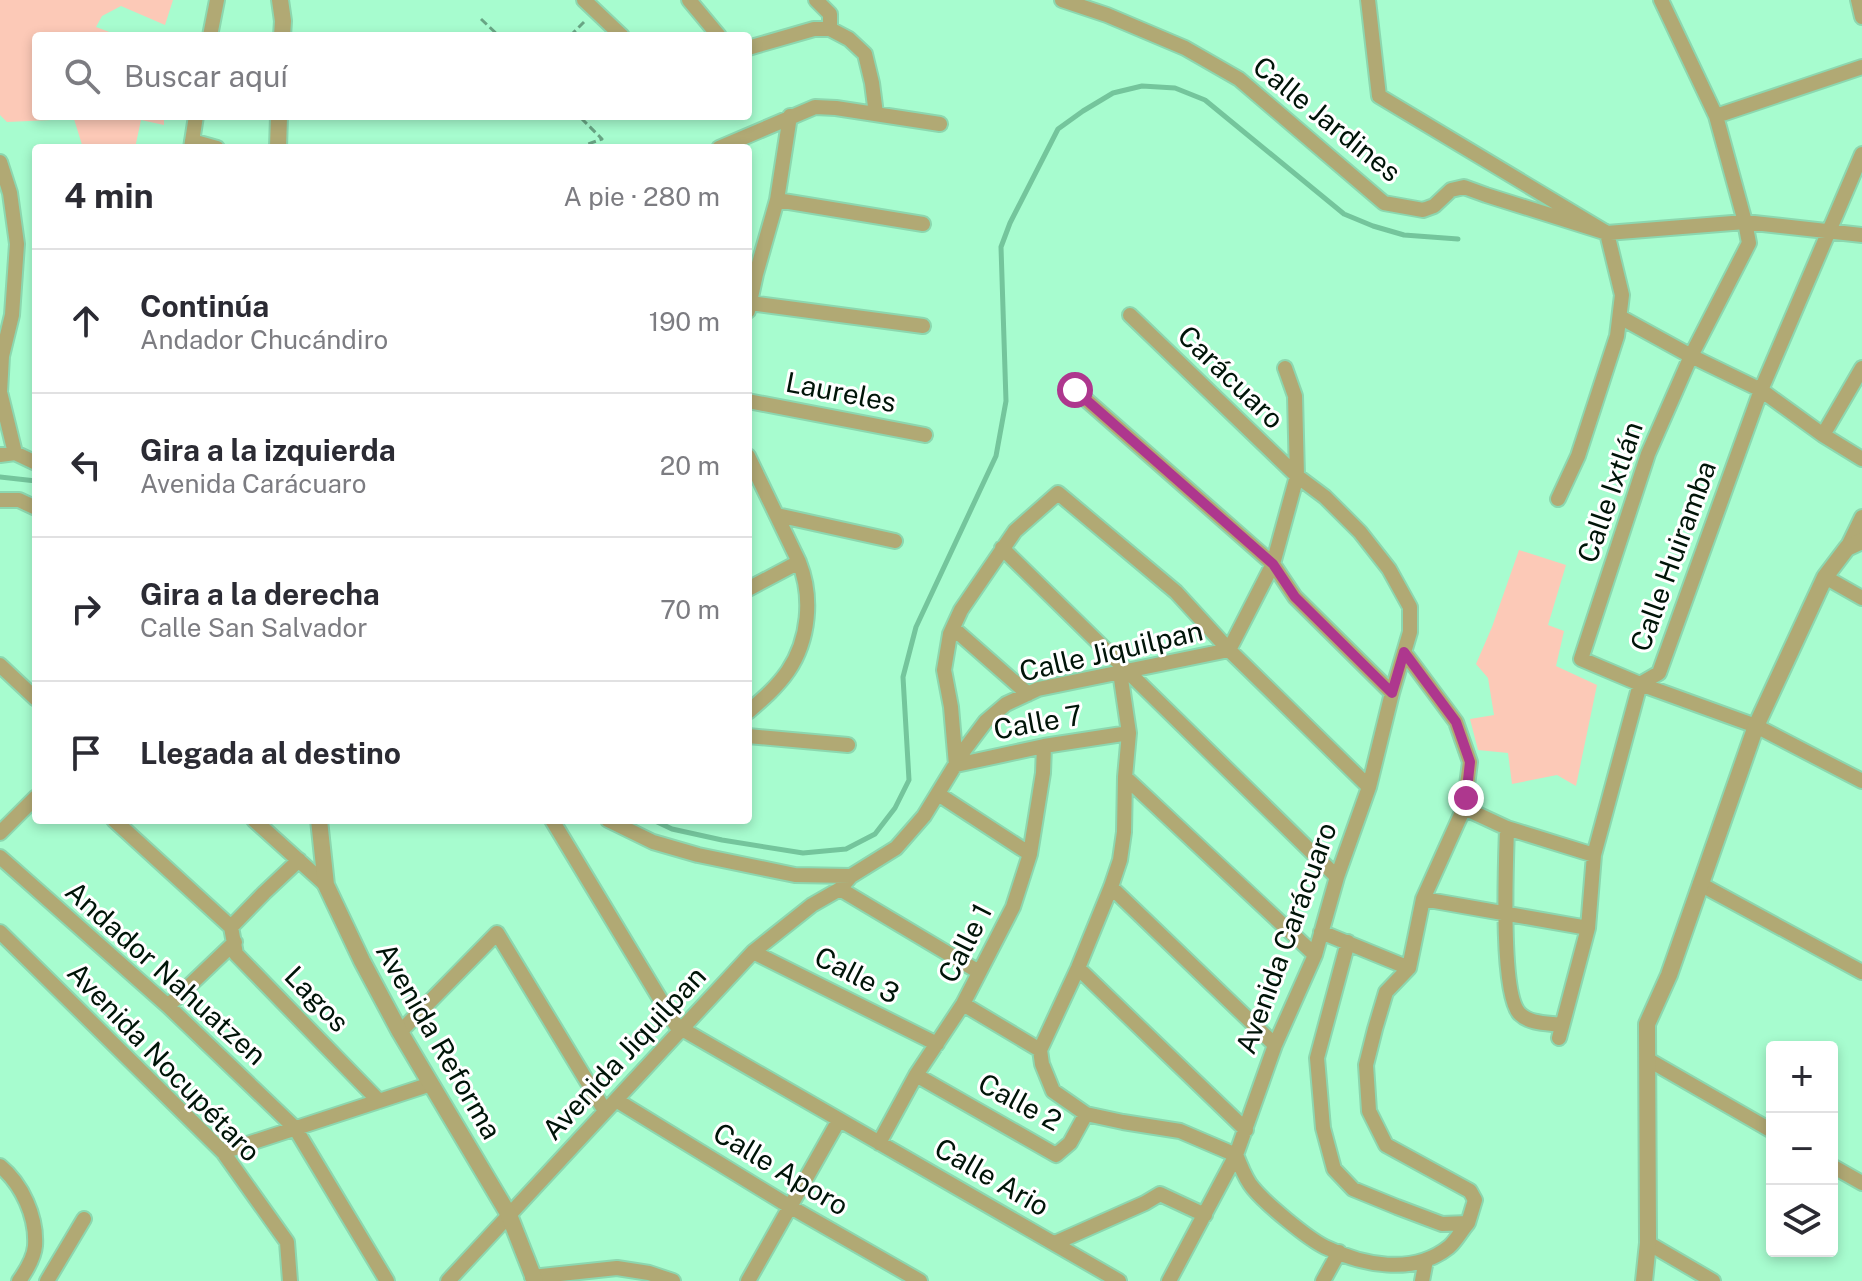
<!DOCTYPE html>
<html lang="es">
<meta charset="utf-8">
<style>
body{margin:0;font-family:"Public Sans",sans-serif;background:#f2f2f3;color:#2b2b33}
.controls{position:absolute;right:24px;bottom:24px;display:grid;overflow:hidden;border-radius:8px;box-shadow:0 4px 12px #0003}
.controls button{width:72px;height:72px;display:grid;place-items:center;padding:0;border:0;border-bottom:2px solid #e1e1e2;background:#fff;color:#2b2b33;font:40px sans-serif}
.stop{position:absolute;width:24px;height:24px;margin:-18px;border:6px solid #ae378e;border-radius:50%;background:#fff}
.stop.end{background:#ae378e;border-color:#fff;box-shadow:0 2px 8px #0008}
.list{margin:0;padding:0;list-style:none}
h2{display:flex;justify-content:space-between;align-items:center;height:104px;margin:0;padding:0 32px;font-size:34px}
h2 small{font-size:26px;font-weight:400;color:#7c7c81}
.list li{display:grid;grid-template-columns:52px 1fr auto;gap:24px;align-items:center;box-sizing:border-box;height:144px;padding:0 32px;border-top:2px solid #e1e1e2}
.list b{display:block;font-size:30px;white-space:nowrap}
.list p{margin:0;font-size:26px;white-space:nowrap;color:#7c7c81}
.list em{font-size:26px;font-style:normal;color:#7c7c81}
.icon{flex:none;width:44px;height:44px;fill:none;stroke:currentColor;stroke-width:2;stroke-linecap:round;stroke-linejoin:round}
.map{position:relative;flex:none;width:1862px;height:1281px;overflow:hidden}
.search{position:absolute;background:#fff;box-shadow:0 4px 12px #0003;left:32px;top:32px;width:720px;height:88px;display:flex;align-items:center;gap:20px;box-sizing:border-box;padding:0 28px;border-radius:8px;color:#7c7c81;font-size:30px}
.panel{position:absolute;background:#fff;box-shadow:0 4px 12px #0003;left:32px;top:144px;width:720px;height:680px;border-radius:8px}
.map>svg:first-child{display:block}
.green{fill:#fcc9b7}
.lines{fill:none;stroke-linecap:round;stroke-linejoin:round}
.stream{stroke:#74c59c;stroke-width:5}
.minor-casing{stroke:#8cd7af;stroke-width:18}
.tertiary-casing{stroke:#8cd7af;stroke-width:20}
.path{stroke:#68a584;stroke-width:3;stroke-dasharray:8 4;stroke-linecap:butt}
.minor{stroke:#b1a974;stroke-width:14}
.tertiary{stroke:#b1a974;stroke-width:16}
.route{stroke:#ae378e;stroke-width:10}
.labels{text-anchor:middle;stroke-width:6;stroke-linejoin:round;paint-order:stroke}
.street-label{font-size:28px;fill:#001408;stroke:#fff}
</style>
<div class="map">
<svg width="1862" height="1281" viewBox="0 0 1862 1281">
<rect width="100%" height="100%" fill="#a7fccf"/>
<path class="green" d="M0,0H173L165,25L121,6L102,16L96,27L120,36H36V116H164V125L141,120L135,148H83L74,119L7,122L0,115Z
M1519,550L1566,565L1548,625L1564,631L1556,666L1597,685L1576,786L1557,775L1512,784L1508,753L1478,750L1470,719L1494,715L1488,678L1476,664L1492,627Z"/>
<g class="lines">
<path class="stream" d="M0,477L36,481
M653,820L672,829L722,840L803,853L846,849L875,834L895,808L909,780L903,677L916,627L996,456L1006,401L1001,247L1010,223L1058,129L1083,111L1113,93L1142,86L1175,88L1205,100L1344,214L1373,226L1404,235L1458,239"/>
<g class="minor-casing">
<path id="minor" d="M584,0L622,36
M689,0L719,36
M816,0L830,14V29
M1062,0L1107,15L1185,48L1239,79L1384,203L1423,210L1434,206L1451,190L1464,187L1486,195L1607,233L1745,222L1862,235
M1368,0L1379,96L1607,233L1622,295L1617,336L1578,456L1558,499
M1661,0L1716,116L1745,222L1749,243L1691,356L1648,454L1581,659L1640,684L1756,726L1862,781
M1858,0L1862,17
M210,36L217,0
M748,48L814,29H830L849,39L865,54L872,83L876,114
M1716,116L1862,67
M192,141L217,148
M191,148L196,116
M719,148L815,107L836,108L940,124
M0,162L10,193L17,244L12,315L2,356L0,392L15,453
M777,200L923,224
M750,303L923,326
M748,311L756,274L777,200L790,116
M1130,315L1297,476L1325,497L1360,532L1389,569L1410,607V632L1392,693L1369,787L1337,877L1315,955L1275,1045L1236,1155L1169,1281
M1620,317L1691,356L1761,390L1823,435L1862,459
M1075,390L1273,564L1295,597L1392,693
M748,401L925,435
M1823,435L1862,368
M0,455L15,453L36,463
M748,456L799,562C813,597 809,640 788,671C777,687 763,699 748,712
M0,500H19L36,508
M777,515L895,541
M1002,548L1337,877
M1847,548L1862,517
M1825,577L1862,598
M748,589L799,562
M953,628L1028,694
M1404,652L1456,722L1470,762L1464,808L1423,899L1409,968L1386,992L1375,1029L1366,1065L1369,1111L1386,1145L1470,1191L1475,1200L1468,1223
M0,665L36,699
M1120,672L1129,733L1125,777L1124,832L1120,860L1111,887L1078,968L1040,1050L1042,1064L1053,1091L1086,1114L1123,1122L1180,1131L1236,1155
M1129,733L1044,746L956,765L951,707L944,670L950,634L961,610L1015,531L1058,493L1176,592L1229,650L1369,787
M748,736L848,745
M1125,777L1315,955
M938,794L1030,854
M1464,808L1507,828L1594,855
M114,820L231,927
M254,820L326,885
M552,820L680,1032
M608,820L653,842L698,855L795,875L851,876
M1507,828C1506,860 1500,995 1520,1014C1530,1024 1548,1023 1562,1025
M0,833L36,797
M0,857L168,1006L295,1128L387,1281
M1700,884L1862,972
M1111,887L1275,1045
M840,889L979,972
M1423,899L1588,928
M231,927L236,954L379,1101
M231,927L264,893L299,860
M0,932L223,1152L287,1242L290,1281
M1321,932L1409,968
M753,952L937,1044
M1078,968L1246,1130
M963,1004L1040,1050
M168,1006L235,942
M682,1029L1119,1281
M400,1032L497,933L605,1111
M1559,1038L1588,928L1594,855L1640,684L1659,673L1761,390L1862,154
M1647,1059L1772,1131
M916,1075L1056,1155L1070,1143L1086,1114
M616,1100L789,1206L920,1281
M879,1143L916,1075L963,1004L1013,907L1030,854L1043,773L1044,746
M223,1152L431,1084
M1236,1155C1241,1166 1245,1179 1253,1188C1266,1204 1307,1238 1325,1247C1362,1265 1413,1276 1449,1247C1456,1241 1461,1231 1468,1223L1442,1224L1397,1207L1353,1189L1334,1169L1323,1128L1317,1058L1348,942
M0,1166C22,1184 37,1217 35,1246C34,1258 26,1271 19,1281
M1832,1166L1862,1183
M1055,1243L1145,1203L1160,1194L1205,1215
M1648,1243L1713,1281
M532,1277L617,1268L649,1273L673,1281
M47,1281L84,1219
M448,1281L753,952L812,905L840,889L851,876L896,848L924,816L965,749L986,721L1006,704L1038,689L1229,650L1273,564L1297,476L1295,396L1285,368
M748,1281L839,1120
M1323,1281L1339,1252
M1422,1281L1426,1260"/>
</g>
<g class="tertiary-casing">
<path id="tertiary" d="M280,0L283,21L282,36
M278,148L279,116
M319,820L326,885L334,902L362,961L400,1032L509,1215L535,1281
M1644,1281L1648,1243L1647,1024L1669,975L1756,726L1825,577L1847,548L1862,541"/>
</g>
<path class="path" d="M481,19L499,36
M570,36L584,22
M577,148L602,139L579,116"/>
<use href="#minor" class="minor"/>
<use href="#tertiary" class="tertiary"/>
</g>
<g class="lines">
<path class="route" d="M1075,390L1273,564L1295,597L1392,693L1404,652L1456,722L1470,762L1466,798"/>
</g>
<g class="labels">
<g class="street-label">
<text transform="translate(1327 119) rotate(39)" y="10">Calle Jardines</text>
<text transform="translate(1231 377) rotate(44)" y="10">Carácuaro</text>
<text transform="translate(841 392) rotate(11)" y="10">Laureles</text>
<text transform="translate(1610 492) rotate(-71)" y="10">Calle Ixtlán</text>
<text transform="translate(1673 556) rotate(-70)" y="10">Calle Huiramba</text>
<text transform="translate(1111 651) rotate(-13)" y="10">Calle Jiquilpan</text>
<text transform="translate(1038 722) rotate(-10)" y="10">Calle 7</text>
<text transform="translate(1286 938) rotate(-70)" y="10">Avenida Carácuaro</text>
<text transform="translate(965 943) rotate(-63)" y="10">Calle 1</text>
<text transform="translate(166 973) rotate(42)" y="10">Andador Nahuatzen</text>
<text transform="translate(857 975) rotate(27)" y="10">Calle 3</text>
<text transform="translate(317 999) rotate(46)" y="10">Lagos</text>
<text transform="translate(439 1041) rotate(60)" y="10">Avenida Reforma</text>
<text transform="translate(624 1053) rotate(-47)" y="10">Avenida Jiquilpan</text>
<text transform="translate(164 1062) rotate(46)" y="10">Avenida Nocupétaro</text>
<text transform="translate(1020 1102) rotate(28)" y="10">Calle 2</text>
<text transform="translate(781 1169) rotate(31)" y="10">Calle Aporo</text>
<text transform="translate(992 1177) rotate(30)" y="10">Calle Ario</text>
</g>
</g>
</svg>
<div class="controls">
<button>+</button>
<button>−</button>
<button><svg class="icon" aria-label="layers" viewBox="0 0 24 24"><path d="M12 4l9 5-9 5-9-5zM3 14l9 5 9-5"/></svg></button>
</div>
<div class="stop" style="left:1075px;top:390px"></div>
<div class="stop end" style="left:1466px;top:798px"></div>
<div class="search"><svg class="icon" aria-label="search" viewBox="0 0 24 24"><circle cx="10" cy="10" r="6"/><path d="M15 15l6 6"/></svg>Buscar aquí</div>
<section class="panel">
<h2>4 min<small>A pie · 280 m</small></h2>
<ul class="list">
<li><svg class="icon" aria-label="ahead" viewBox="0 0 24 24"><path d="M12 20V5M6 11l6-6 6 6"/></svg><div><b>Continúa</b><p>Andador Chucándiro</p></div><em>190 m</em></li>
<li><svg class="icon" aria-label="left" viewBox="0 0 24 24"><path d="M17 20v-9H6M10 6l-5 5 5 5"/></svg><div><b>Gira a la izquierda</b><p>Avenida Carácuaro</p></div><em>20 m</em></li>
<li><svg class="icon" aria-label="right" viewBox="0 0 24 24"><path d="M7 20v-9h11M14 6l5 5-5 5"/></svg><div><b>Gira a la derecha</b><p>Calle San Salvador</p></div><em>70 m</em></li>
<li><svg class="icon" aria-label="arrive" viewBox="0 0 24 24"><path d="M6 21V4h12l-3 4 3 4H6"/></svg><div><b>Llegada al destino</b></div></li>
</ul>
</section>
</div>
